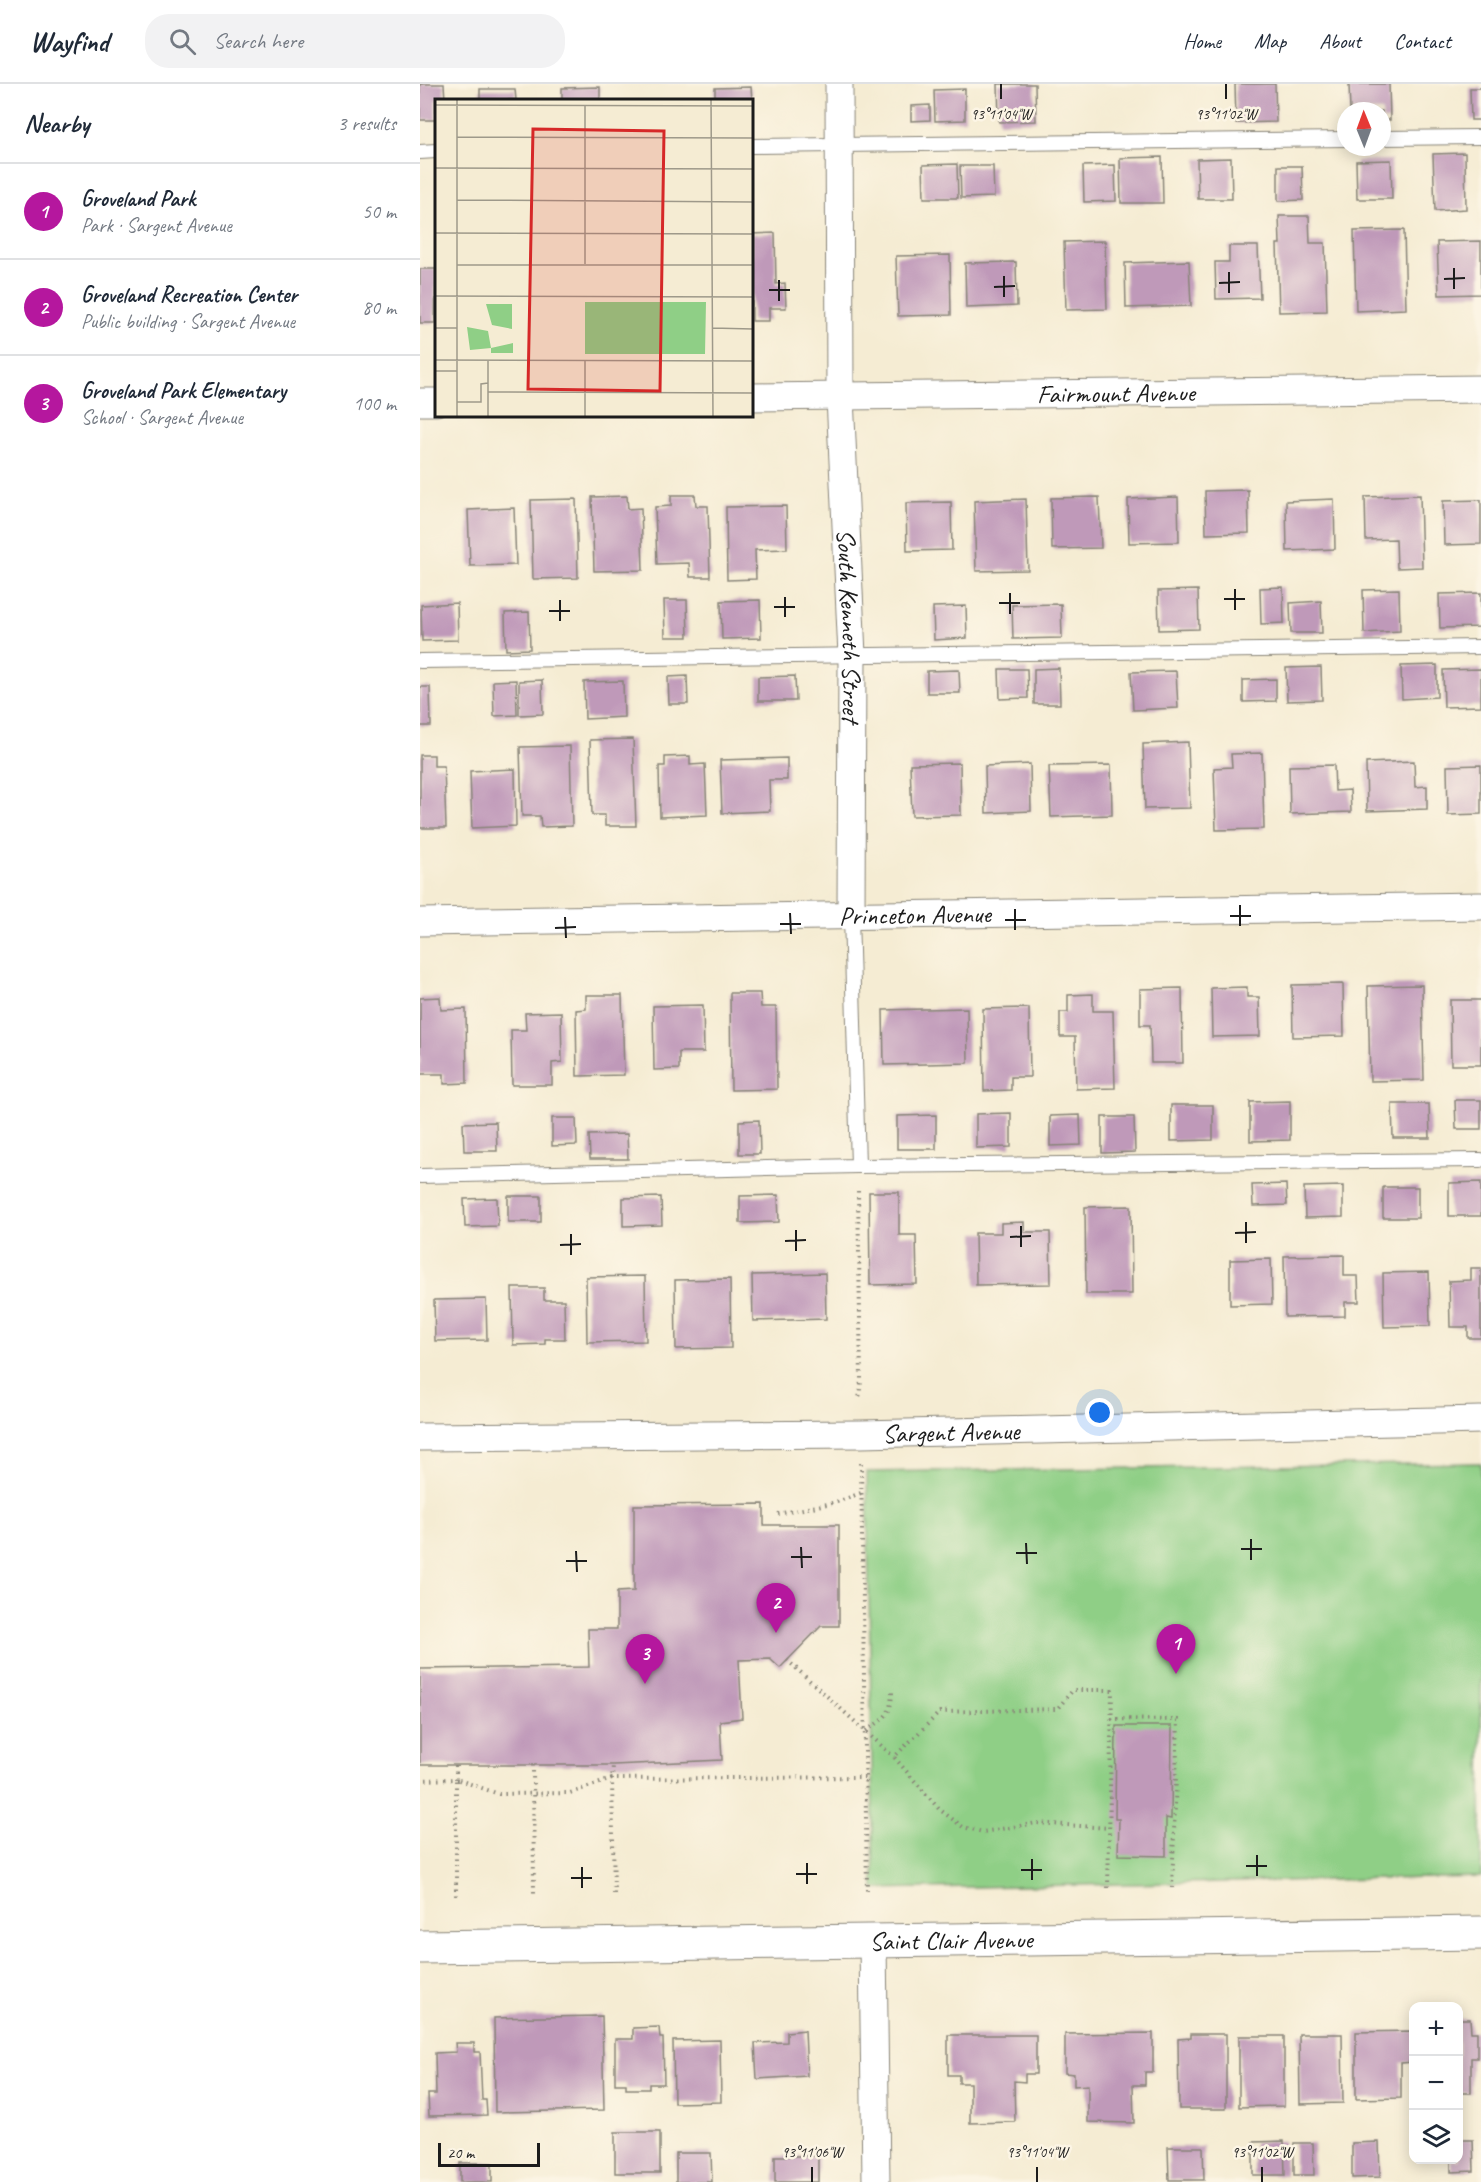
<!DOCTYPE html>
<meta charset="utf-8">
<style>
body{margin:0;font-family:Caveat,sans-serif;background:#f2f2f3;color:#1f2937}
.controls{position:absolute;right:18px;bottom:18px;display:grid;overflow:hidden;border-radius:12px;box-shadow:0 3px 15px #0003}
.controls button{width:54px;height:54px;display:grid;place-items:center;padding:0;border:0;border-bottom:2px solid #e0e1e3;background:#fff;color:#1f2937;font:30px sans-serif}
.compass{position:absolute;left:917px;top:18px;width:54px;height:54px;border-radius:50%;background:#fff;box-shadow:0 3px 15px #0003;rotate:359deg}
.scale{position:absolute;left:18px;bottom:15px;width:102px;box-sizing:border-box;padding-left:6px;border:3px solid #1c1c1c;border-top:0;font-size:16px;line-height:21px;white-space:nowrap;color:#1c1c1c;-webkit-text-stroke:4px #fcf5e5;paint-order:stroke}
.you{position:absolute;left:680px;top:1329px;width:21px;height:21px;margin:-15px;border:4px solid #fff;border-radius:50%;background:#1a73e8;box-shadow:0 0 0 9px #1a73e833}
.badge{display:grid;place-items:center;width:39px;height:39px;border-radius:50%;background:#b5179e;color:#fff;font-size:20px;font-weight:700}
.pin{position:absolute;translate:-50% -50px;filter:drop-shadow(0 2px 3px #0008)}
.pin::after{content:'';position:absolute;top:32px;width:21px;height:18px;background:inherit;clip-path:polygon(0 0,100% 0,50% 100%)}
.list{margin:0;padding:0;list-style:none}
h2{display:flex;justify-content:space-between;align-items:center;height:78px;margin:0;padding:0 24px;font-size:26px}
h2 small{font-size:20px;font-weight:400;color:#747a83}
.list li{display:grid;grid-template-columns:39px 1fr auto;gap:18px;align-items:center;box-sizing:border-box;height:96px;padding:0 24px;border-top:2px solid #e0e1e3}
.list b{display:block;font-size:22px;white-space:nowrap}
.list p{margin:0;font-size:20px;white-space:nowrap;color:#747a83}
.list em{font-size:20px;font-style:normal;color:#747a83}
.icon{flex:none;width:33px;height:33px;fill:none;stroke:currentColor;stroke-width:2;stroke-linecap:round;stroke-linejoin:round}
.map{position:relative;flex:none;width:1061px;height:2098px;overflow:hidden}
header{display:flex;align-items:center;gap:36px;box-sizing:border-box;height:84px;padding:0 30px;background:#fff;border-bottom:2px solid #e0e1e3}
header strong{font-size:28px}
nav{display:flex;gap:33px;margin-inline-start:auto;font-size:21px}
.search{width:420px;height:54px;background:#f2f2f3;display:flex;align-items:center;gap:15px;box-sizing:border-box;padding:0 21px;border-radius:24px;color:#747a83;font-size:22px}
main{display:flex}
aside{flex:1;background:#fff}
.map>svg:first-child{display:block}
.green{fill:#8fcf86;stroke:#567651;stroke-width:1.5}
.building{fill:#bf99b9}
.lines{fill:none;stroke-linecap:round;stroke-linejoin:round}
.service-casing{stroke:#888478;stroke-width:16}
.minor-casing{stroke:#888478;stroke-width:29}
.tertiary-casing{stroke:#888478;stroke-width:35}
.path{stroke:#888478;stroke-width:4;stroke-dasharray:1.5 4.5;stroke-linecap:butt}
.service{stroke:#fff;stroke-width:14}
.minor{stroke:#fff;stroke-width:27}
.tertiary{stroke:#fff;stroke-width:33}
.ticks{fill:none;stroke:#1c1c1c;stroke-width:2}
.labels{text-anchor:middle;stroke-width:5;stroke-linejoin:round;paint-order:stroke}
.street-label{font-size:26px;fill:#1c1c1c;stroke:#fcf5e5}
.inset-road{fill:none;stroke:#9e998a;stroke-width:1.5}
.view{fill:#d62828;fill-opacity:0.15;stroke:#d62828;stroke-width:3}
.inset-edge{fill:none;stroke:#1c1c1c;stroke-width:3}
.ticks-label{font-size:15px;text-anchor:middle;fill:#1c1c1c;stroke:#fcf5e5;stroke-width:5;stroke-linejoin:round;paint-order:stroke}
</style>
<header>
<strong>Wayfind</strong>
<div class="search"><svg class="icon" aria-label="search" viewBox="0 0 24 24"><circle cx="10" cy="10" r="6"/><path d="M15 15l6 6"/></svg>Search here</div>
<nav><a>Home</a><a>Map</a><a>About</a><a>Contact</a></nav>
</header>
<main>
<aside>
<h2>Nearby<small>3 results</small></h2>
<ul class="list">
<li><span class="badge">1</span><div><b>Groveland Park</b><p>Park · Sargent Avenue</p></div><em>50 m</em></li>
<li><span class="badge">2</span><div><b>Groveland Recreation Center</b><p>Public building · Sargent Avenue</p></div><em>80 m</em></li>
<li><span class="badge">3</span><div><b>Groveland Park Elementary</b><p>School · Sargent Avenue</p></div><em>100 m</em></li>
</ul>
</aside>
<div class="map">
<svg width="1061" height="2098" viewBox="0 0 1061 2098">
<rect width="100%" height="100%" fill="#fcf5e5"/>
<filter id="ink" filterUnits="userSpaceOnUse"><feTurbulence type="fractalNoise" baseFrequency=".0167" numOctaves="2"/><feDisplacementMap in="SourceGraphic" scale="12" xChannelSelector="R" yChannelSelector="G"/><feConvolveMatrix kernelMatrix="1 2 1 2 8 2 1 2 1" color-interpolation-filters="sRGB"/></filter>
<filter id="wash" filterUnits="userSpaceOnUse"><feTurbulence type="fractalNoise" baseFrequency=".008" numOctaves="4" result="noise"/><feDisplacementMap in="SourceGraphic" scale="24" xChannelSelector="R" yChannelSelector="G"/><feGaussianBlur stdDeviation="1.35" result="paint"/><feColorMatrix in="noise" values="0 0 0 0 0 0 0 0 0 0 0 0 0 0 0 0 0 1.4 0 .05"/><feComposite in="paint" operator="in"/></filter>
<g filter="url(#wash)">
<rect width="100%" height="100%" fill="#f5ecd3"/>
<path class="green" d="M1061,1379V1793L454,1805L447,1388Z"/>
<g id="blocks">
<path class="building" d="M0,0H24L25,16H16V36H0Z
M578,0H615L616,37L579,38Z
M815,0H855L856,38L816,39Z
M929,0H969L970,36H962V27H930Z
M180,3V16H142V4Z
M331,3L332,16H295V4Z
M1050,4H1061V36H1051Z
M60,5H95L96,16H60Z
M545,5V36L515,37L514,6Z
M510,21V36L491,37V22Z
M1045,69L1046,125L1015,127L1013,70Z
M742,73L743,119H701L700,74Z
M811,74L812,115H778L777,75Z
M971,76L972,115H937L936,77Z
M537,80L538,114H504L503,81Z
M695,81L696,117L664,118L663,82Z
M540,82H573L574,113L541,114Z
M858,82H882L883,116L858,117Z
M859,132H889L890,159H905L907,227L859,228L857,160H860Z
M984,146L986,225L936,227L934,147Z
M355,149L356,200L365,199L366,224H349V237H332V150Z
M685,157L687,225L646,226L644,158Z
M1061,157V210L1019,211L1017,158Z
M809,162H838L840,214L796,215L795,178H809Z
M530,171L531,231L478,232L476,172Z
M769,177L771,222L706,224L705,179Z
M596,178L597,222L546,224L545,179Z
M0,185H16L15,239H0Z
M828,406L829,449L786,450L785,407Z
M251,411H275L276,422H288L290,493H270L269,479L237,480L235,423L251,422Z
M1000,411L1002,483L977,484L976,455L946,456L945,413Z
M207,412L208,425L221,424L223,486L174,487L172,413Z
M679,413L681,464L632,465L631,414Z
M758,413L759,458L709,459L708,415Z
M156,415L158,494L113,495L111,416Z
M606,415L608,486L556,487L554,417Z
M914,415L915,465L867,467L866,417Z
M1061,416V460L1024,461L1023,417Z
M531,418L532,466L487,467L486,419Z
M366,422L367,465L335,466L336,495L307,496L306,423Z
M94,424L96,481L50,482L48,426Z
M863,503L864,539L841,540L840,504Z
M979,505L980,547L944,549L943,506Z
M778,506L779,545L739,546L738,507Z
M1061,509V543L1020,544L1019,510Z
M244,516H267L268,553H245Z
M340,516L341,554L302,555L301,517Z
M901,517L902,549H871L870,519Z
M37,519L38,556L2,557L1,521Z
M641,520L642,554L593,555L592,521Z
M546,522L547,554L514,556L513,523Z
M109,528L110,565L86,566L85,529Z
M1017,581V613L982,615L981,582Z
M901,583L902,616L867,617L866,584Z
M639,584L640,620H614V585Z
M579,585H607L608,614L580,615Z
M1061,585V622L1024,623L1023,586Z
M539,586L540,609H507V587Z
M756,587L758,624L713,626L711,588Z
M267,592L268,620H249L248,593Z
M375,592L376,617H338V593Z
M856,595V617L823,618V596Z
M96,596L97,631L74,632L73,597Z
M122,596L123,630L99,631V597Z
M203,597L204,633L165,635L164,598Z
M0,603H10L11,642H0Z
M213,655L216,742H185V731H172L170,656Z
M768,658L770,724L725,725L723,660Z
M150,662L152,742L121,743L120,732H102L100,663Z
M842,669L844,745L796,746L794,684L812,683L811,670Z
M0,671H14V682H24L26,744H0Z
M270,672V681L285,680L287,731L240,733L239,682H245V673Z
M367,674V696H349L350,727L302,729L300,676Z
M994,677L995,703L1007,702V725L947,727L946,679Z
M540,679L541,731L492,732L490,680Z
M610,680L611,727L566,729L565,682Z
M691,681L692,731L631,733L629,682Z
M914,681L915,707L930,706L931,728L870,730L869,682Z
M1061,681V730L1028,731L1027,682Z
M95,685L96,742L52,744L50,687Z
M923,900L924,952L873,953L872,901Z
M1002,901L1004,996L950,997L948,902Z
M827,903V913H839L840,952L792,953L791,904Z
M762,904L763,979H731L730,941H720V905Z
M310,909H340L341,923H356L357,1005L311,1006Z
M673,910V927H693L695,1004L656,1005L655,953H640V928H648V911Z
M166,911H202L204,991L157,992L156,926L166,925Z
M20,913L21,926L46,925L47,999L24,1000V990H0V914Z
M1030,916H1061V981H1031Z
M283,921L284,968H259V985L234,986L233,922Z
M547,924L548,979L464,981L463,926Z
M609,924L610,993H591V1006L564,1007L563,925Z
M141,928L142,978L132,979V1001H92L91,946H106L105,929Z
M1035,1016H1061V1045H1036Z
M870,1017V1056L830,1057V1018Z
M972,1020H1009L1010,1054H973Z
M751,1021H793V1056L751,1057Z
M591,1029V1063L556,1064V1030Z
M516,1031V1065H477V1032Z
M660,1031L661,1061L630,1062V1032Z
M682,1033H714L715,1068L682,1069Z
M132,1034H156L157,1061L132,1062Z
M339,1036L340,1070H319V1037Z
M76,1038L77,1067H44L43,1039Z
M207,1050L208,1075H170L169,1051Z
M1061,1098V1132H1029V1099Z
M866,1100L867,1121L833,1122L832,1101Z
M923,1102V1133L885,1134L884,1103Z
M963,1103H998V1134H963Z
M449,1108H479V1151H496L497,1200L450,1201Z
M358,1111L359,1138L320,1139V1112Z
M88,1112H121V1138H88Z
M241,1113L242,1141L203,1142V1114Z
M77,1114L78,1142L45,1143L44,1115Z
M711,1122L712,1210H666L665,1123Z
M604,1138V1148H630L631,1200L556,1201L555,1149H581V1139Z
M924,1171V1192H938L939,1218H925V1232L865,1233L864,1172Z
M851,1175L852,1220L810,1221V1176Z
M1051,1184H1061V1254H1048V1243H1030L1029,1197L1051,1196Z
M1009,1188L1010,1242L964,1243L963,1189Z
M405,1189L406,1235L333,1237L332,1191Z
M225,1192L226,1257L167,1258L166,1193Z
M310,1195L311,1264L256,1265L255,1196Z
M92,1204H124V1216H144L145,1255H125V1260L93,1261Z
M66,1215L67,1256L15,1257L14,1216Z
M344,1420V1441H419V1542H401L360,1584L350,1575L319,1576L322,1634L300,1637L302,1676L193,1681H0V1585L169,1583L168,1545H197V1508L214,1507V1421Z
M696,1642H752L751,1735L746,1734V1772L698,1771L699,1735H695Z
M182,1932L184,2026L75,2028L74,1934Z
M1038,1935H1050L1051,1948H1057V1974H1051V2009H1038Z
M239,1943L240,1954H243L244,2000H229V2005H206V2000H195V1955H213V1944Z
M385,1946L387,1992L337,1995L335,1959L367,1958V1948Z
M994,1947V1978L981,1979V2014L936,2015V1948Z
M733,1949V1988H725V2001H713L714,2039L668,2038V2001L654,2002V1990L645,1989V1950Z
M771,1950H806V2025H759L758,1955L771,1954Z
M879,1950H922L923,2019L880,2020Z
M528,1951H616V1990H605V1998L594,1997L595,2038L550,2039V1999H539V1991H528Z
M819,1952H864V2022L819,2023Z
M300,1956L301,2018L254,2019L253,1957Z
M35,1959H54V1968H60L62,2016H66L67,2031L9,2032L8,2010H16L15,1969L36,1968Z
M195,2048H240V2089H195Z
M1038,2056H1053L1054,2087L1031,2088V2076H1038Z
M864,2057L865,2091H833V2058Z
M959,2058L960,2093L932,2094V2059Z
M874,2059H893L894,2091H874Z
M748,2063H783L784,2096H749Z
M256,2069H291L292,2098H256Z
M355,2072H398V2098H355Z
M40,2079H72V2098H40Z"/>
</g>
</g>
<g filter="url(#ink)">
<use href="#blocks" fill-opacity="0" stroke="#888478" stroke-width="1.5"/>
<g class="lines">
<g class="service-casing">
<path id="service" d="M962,54L1061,53
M332,62L926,55
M0,68L16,67
M0,577L1061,563
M431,831L438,1082
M0,1092L438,1082L1061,1076"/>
</g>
<g class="minor-casing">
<g id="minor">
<path id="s1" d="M419,0L420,313L432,571L431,831"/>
<path id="s2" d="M332,313L1061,305"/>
<path d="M0,318H16"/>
<path id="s3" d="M0,838L1061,822"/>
<path id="s4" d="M0,1353L441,1350L1061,1336"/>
<path d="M453,1857L456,2098"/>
</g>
</g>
<g class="tertiary-casing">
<g id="tertiary">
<path id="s5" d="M0,1863L1061,1849"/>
</g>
</g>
<path class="path" d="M438,1107L441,1296L439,1316
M441,1379L447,1807
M358,1430L417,1418L441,1409
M367,1576L474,1673
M691,1635L758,1636L752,1804
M446,1647C465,1634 471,1632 472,1608
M113,1681L114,1811
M0,1696L36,1695V1682
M688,1804L692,1606H653L637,1625L520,1628L474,1673L519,1725L543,1743L563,1748L617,1739L689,1744
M194,1810L192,1695L446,1693
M36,1812V1695L79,1710L150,1709L192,1695L193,1681"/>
<use href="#service" class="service"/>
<use href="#minor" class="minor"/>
<use href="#tertiary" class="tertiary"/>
</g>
</g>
<path class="ticks" d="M581,0V15M806,0V15M1034,184V205M809,188V209M584,192V213M1024,195L1045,194M359,196V217M799,199L820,198M574,203L595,202M349,206H370M815,505V526M590,509V530M365,513V533M804,515H825M140,516V537M579,519H600M354,523H375M129,527H150M820,821V842M595,825V846M370,829L371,850M810,832H831M145,833L146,854M585,836H606M360,840H381M135,844L156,843M826,1138V1159M601,1142V1163M376,1146V1167M815,1149L836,1148M151,1150V1171M590,1153L611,1152M365,1157L386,1156M140,1161L161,1160M831,1455V1476M606,1459L607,1480M381,1463L382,1484M821,1465H842M156,1467L157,1488M596,1469H617M371,1473H392M146,1477H167M837,1771V1792M612,1775V1796M387,1779V1800M826,1782H847M162,1783V1804M601,1786H622M376,1790H397M151,1794H172M392,2083V2098M617,2083V2098M842,2083V2098"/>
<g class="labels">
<g class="street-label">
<text dy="9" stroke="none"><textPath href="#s2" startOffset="364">Fairmount Avenue</textPath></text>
<text dy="9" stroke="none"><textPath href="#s1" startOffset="542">South Kenneth Street</textPath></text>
<text dy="9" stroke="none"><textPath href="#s3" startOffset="495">Princeton Avenue</textPath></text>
<text dy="9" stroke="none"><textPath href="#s4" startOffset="531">Sargent Avenue</textPath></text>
<text dy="9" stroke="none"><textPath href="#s5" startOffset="531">Saint Clair Avenue</textPath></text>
</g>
</g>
<g transform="translate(15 15)">
<rect width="318" height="318" fill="#f5ecd3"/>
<path d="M150,203H271L270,255H150ZM51,205H77V230L57,226ZM32,228L53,232L56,249L78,244V254H56V249L35,251Z" fill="#8fcf86"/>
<path class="inset-road" d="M22,0V318M276,0L278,318M0,6L318,7M22,38L318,39M0,69L318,70M22,101L318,103M0,134L318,135M150,165V6M22,166H318M0,197L318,198M0,229H22M277,229L318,230M0,261L318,262M53,261V318M0,272H22M53,293L318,294M22,303H46V285L53,284M150,318V261"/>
<path class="view" d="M98,30L229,32L225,292L93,290Z"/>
<rect width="318" height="318" class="inset-edge"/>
</g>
<g class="ticks-label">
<text x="581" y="35">93°11'04"W</text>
<text x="806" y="35">93°11'02"W</text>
<text x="392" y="2073">93°11'06"W</text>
<text x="617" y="2073">93°11'04"W</text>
<text x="842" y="2073">93°11'02"W</text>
</g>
</svg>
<div class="controls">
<button>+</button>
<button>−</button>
<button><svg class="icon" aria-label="layers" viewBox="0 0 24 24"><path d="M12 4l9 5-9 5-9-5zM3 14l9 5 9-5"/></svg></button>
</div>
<svg class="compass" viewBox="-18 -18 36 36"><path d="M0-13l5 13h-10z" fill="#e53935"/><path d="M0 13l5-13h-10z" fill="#747a83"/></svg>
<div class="scale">20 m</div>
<div class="you"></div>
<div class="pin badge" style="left:756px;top:1590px">1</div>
<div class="pin badge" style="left:356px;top:1549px">2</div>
<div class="pin badge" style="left:225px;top:1600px">3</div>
</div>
</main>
